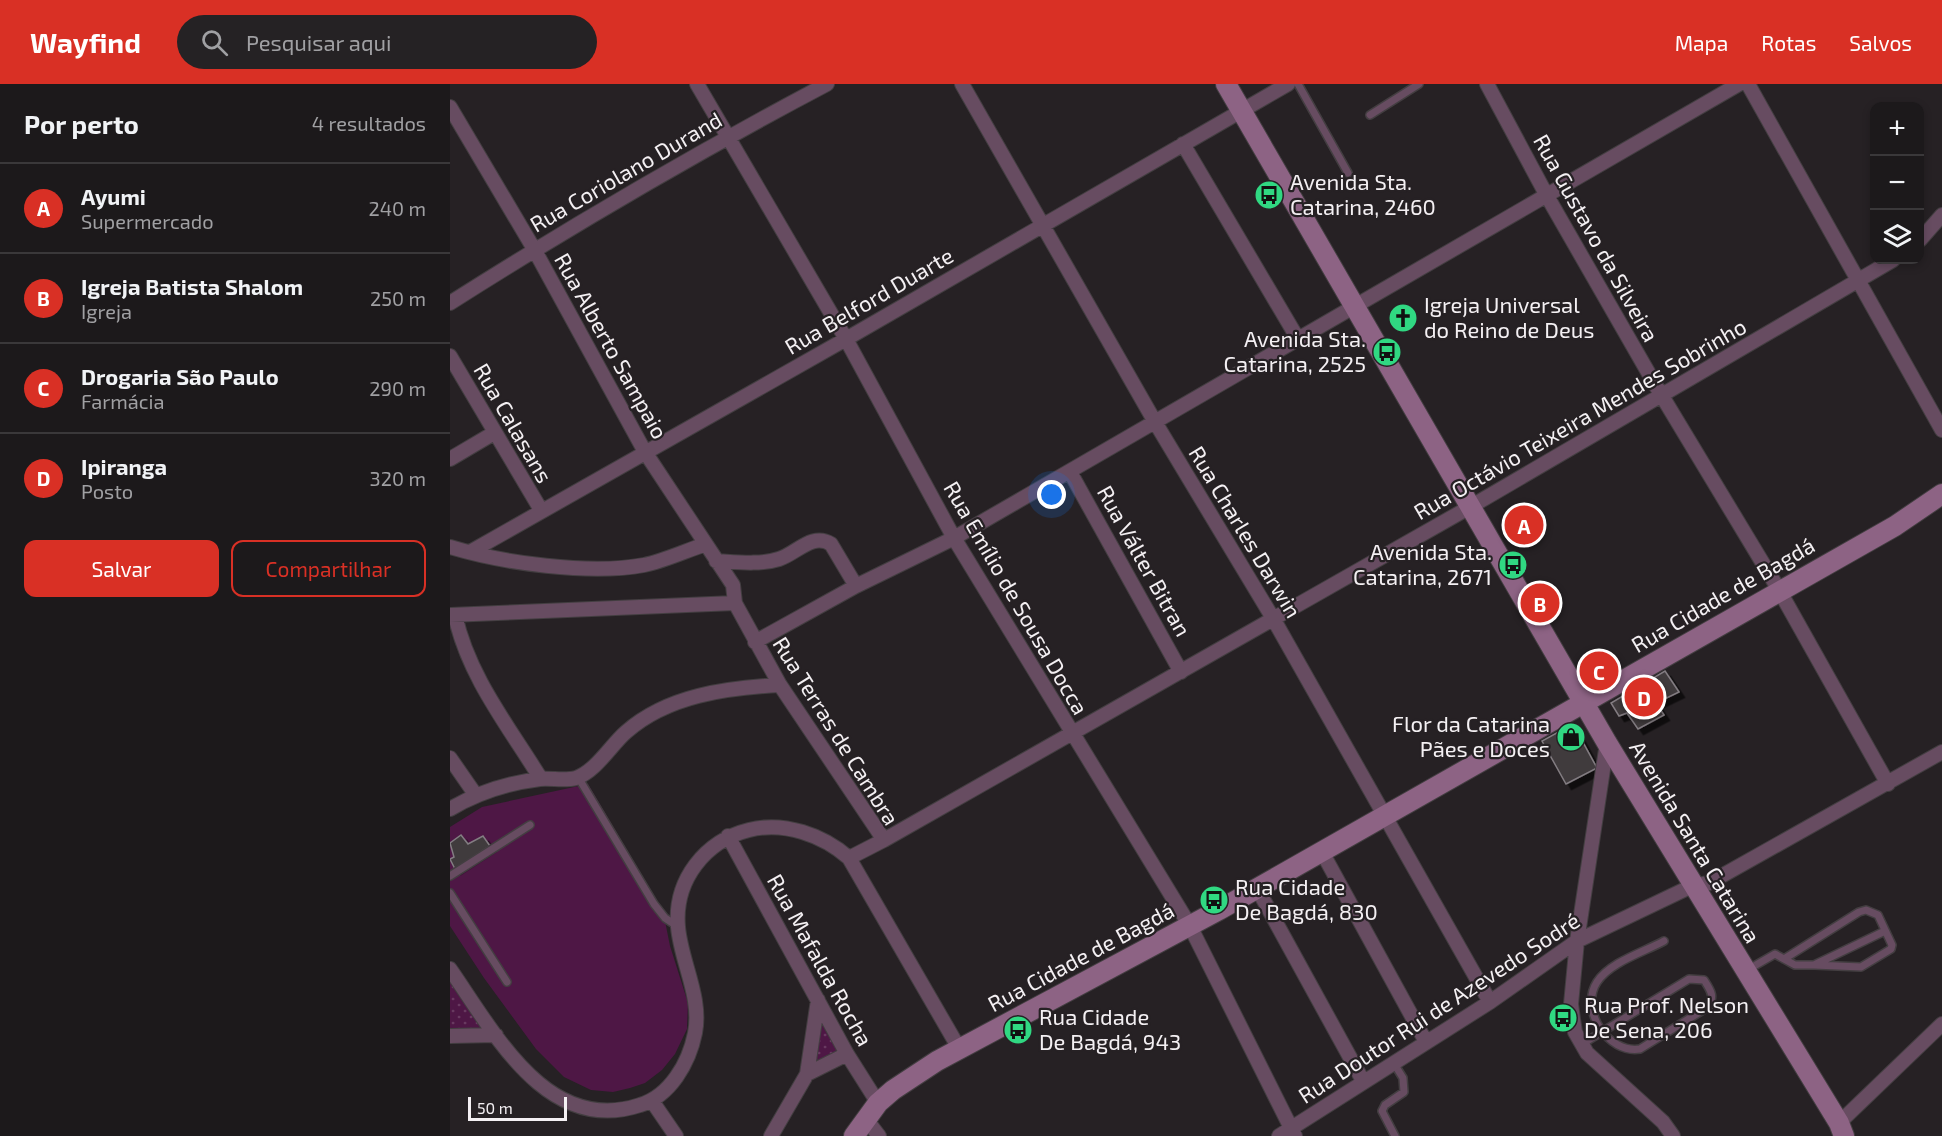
<!DOCTYPE html>
<html lang="pt">
<meta charset="utf-8">
<style>
body{margin:0;font-family:"Exo 2",sans-serif;background:#252224;color:#f1f3f6}
.controls{position:absolute;right:18px;top:18px;display:grid;overflow:hidden;border-radius:12px;box-shadow:0 3px 9px #0003}
.controls button{width:54px;height:54px;display:grid;place-items:center;padding:0;border:0;border-bottom:2px solid #3a383a;background:#1c191b;color:#f1f3f6;font:30px sans-serif}
.scale{position:absolute;left:18px;bottom:15px;width:99px;box-sizing:border-box;padding-left:6px;border:3px solid #f4f0f3;border-top:0;font-size:16px;line-height:21px;white-space:nowrap;color:#f4f0f3;-webkit-text-stroke:4px #262124;paint-order:stroke}
.you{position:absolute;left:602px;top:411px;width:21px;height:21px;margin:-15px;border:4px solid #fff;border-radius:50%;background:#1a73e8;box-shadow:0 0 0 9px #1a73e833}
.badge{display:grid;place-items:center;width:39px;height:39px;border-radius:50%;background:#d93025;color:#fff;font-size:20px;font-weight:700}
.pin{position:absolute;translate:-50% -50%;border:3px solid #fff;box-shadow:0 2px 6px #0006}
.list{margin:0;padding:0;list-style:none}
h2{display:flex;justify-content:space-between;align-items:center;height:78px;margin:0;padding:0 24px;font-size:26px}
h2 small{font-size:20px;font-weight:400;color:#a0a0a3}
.list li{display:grid;grid-template-columns:39px 1fr auto;gap:18px;align-items:center;box-sizing:border-box;height:90px;padding:0 24px;border-top:2px solid #3a383a}
.list b{display:block;font-size:22px;white-space:nowrap}
.list p{margin:0;font-size:20px;white-space:nowrap;color:#a0a0a3}
.list em{font-size:20px;font-style:normal;color:#a0a0a3}
.actions{display:flex;gap:12px;padding:18px 24px}
.actions a{flex:1;padding:14px 0;border:2px solid #d93025;border-radius:12px;text-align:center;font-size:21px;color:#d93025}
.actions .main{background:#d93025;color:#fff}
.icon{flex:none;width:33px;height:33px;fill:none;stroke:currentColor;stroke-width:2;stroke-linecap:round;stroke-linejoin:round}
.map{position:relative;flex:none;width:1492px;height:1052px;overflow:hidden}
header{display:flex;align-items:center;gap:36px;box-sizing:border-box;height:84px;padding:0 30px;background:#d93025;color:#fff}
header strong{font-size:28px}
nav{display:flex;gap:33px;margin-inline-start:auto;font-size:21px}
.search{width:420px;height:54px;background:#252224;display:flex;align-items:center;gap:15px;box-sizing:border-box;padding:0 21px;border-radius:33px;color:#a0a0a3;font-size:22px}
main{display:flex}
aside{flex:1;background:#1c191b}
.map>svg:first-child{display:block}
.grass{fill:#4e1745}
.park{fill:url(#park-dots)}
.building{fill:#403a3e;stroke:#837d82;stroke-width:1.5;filter:url(#shadow)}
.lines{fill:none;stroke-linecap:round;stroke-linejoin:round}
.lane-casing{stroke:#433e41;stroke-width:10}
.street-casing{stroke:#433e41;stroke-width:16}
.secondary-casing{stroke:#433e41;stroke-width:22}
.lane{stroke:#674c61;stroke-width:7}
.street{stroke:#674c61;stroke-width:14}
.secondary{stroke:#8d6384;stroke-width:20}
.labels{text-anchor:middle;stroke-width:4.5;stroke-linejoin:round;paint-order:stroke}
.street-label{font-size:22px;fill:#f4f0f3;stroke:#262124}
.poi-label{font-size:22px;fill:#f4f0f3;stroke:#262124;text-anchor:start}
</style>
<header>
<strong>Wayfind</strong>
<div class="search"><svg class="icon" aria-label="search" viewBox="0 0 24 24"><circle cx="10" cy="10" r="6"/><path d="M15 15l6 6"/></svg>Pesquisar aqui</div>
<nav><a>Mapa</a><a>Rotas</a><a>Salvos</a></nav>
</header>
<main>
<aside>
<h2>Por perto<small>4 resultados</small></h2>
<ul class="list">
<li><span class="badge">A</span><div><b>Ayumi</b><p>Supermercado</p></div><em>240 m</em></li>
<li><span class="badge">B</span><div><b>Igreja Batista Shalom</b><p>Igreja</p></div><em>250 m</em></li>
<li><span class="badge">C</span><div><b>Drogaria São Paulo</b><p>Farmácia</p></div><em>290 m</em></li>
<li><span class="badge">D</span><div><b>Ipiranga</b><p>Posto</p></div><em>320 m</em></li>
</ul>
<div class="actions"><a class="main">Salvar</a><a>Compartilhar</a></div>
</aside>
<div class="map">
<svg width="1492" height="1052" viewBox="0 0 1492 1052">
<defs>
<pattern id="park-dots" width="8" height="8" patternUnits="userSpaceOnUse" patternTransform="scale(1.5)"><rect width="8" height="8" fill="#4e1745"/><path d="M2 2h.1M6 6h.1" fill="none" stroke="#683960" stroke-width="1.8" stroke-linecap="round"/></pattern>
<filter id="shadow"><feDropShadow dx="5.5" dy="5.5" stdDeviation="0" flood-color="#0009"/></filter>
</defs>
<rect width="100%" height="100%" fill="#262124"/>
<path class="grass" d="M138,700L213,827L220,862L238,919L237,945L225,970L212,986L195,999L180,1004L163,1008L141,1006L114,993L86,965L34,894L0,842V743L32,723Z"/>
<path class="park" d="M0,879L60,963L18,955L0,956Z
M371,929L393,966L362,985L369,958Z"/>
<path class="building" d="M1215,587L1229,608L1206,619L1214,631L1188,645L1177,629L1169,632L1161,619Z
M1123,640L1147,684L1116,700L1092,657Z
M11,751L18,760L33,752L40,762L5,785L0,775L4,773L0,759Z"/>
<g class="lines">
<g class="lane-casing">
<path id="lane" d="M848,0L898,89
M920,31L969,0
M128,693L204,820L215,834L227,842
M0,792L80,741
M0,809L57,898
M1334,875L1409,828L1416,826L1428,831L1442,861L1441,865L1411,883L1364,881
M1299,885L1325,870L1345,881H1364L1435,847
M1132,960L1239,895L1254,896C1261,907 1265,912 1258,923L1190,965C1158,970 1129,926 1147,898C1160,878 1194,868 1214,857
M943,978L953,994L954,1008L935,1021L932,1027L945,1052"/>
</g>
<g class="street-casing">
<path id="street" d="M247,0L396,255L504,454L740,842L845,1052
M512,0L705,338L824,536L1040,918
M1037,0L1097,112L1206,302L1329,506L1438,700
M1298,0L1492,346
M0,23L84,165L195,368L283,501L285,519L330,601L434,756L399,774L510,966
M733,60L848,255
M1470,156L1492,131
M0,219C123,141 248,68 377,0
M0,272L91,426
M0,375L44,349
M620,388L731,588
M0,463C52,479 140,491 194,481C214,477 235,467 256,460
M20,468L396,255L838,0
M266,477C286,478 310,481 329,475C346,470 362,448 381,460L406,502
M0,531L285,519
M5,531C18,592 59,643 91,695
M305,558L406,502L504,454L1289,0
M1157,659L1127,857L1121,920L1123,935L1125,948L1137,969L1213,1038L1223,1052
M0,674L25,710
M0,725C27,709 58,699 90,695C102,694 115,697 126,694C146,687 161,661 176,648C218,611 277,604 330,601
M278,752L397,970L428,1019
M434,756L1020,423L1443,176
M872,768L976,958
M807,804L913,997
M0,885C44,948 97,1052 190,1021C220,1012 239,979 245,949C252,913 231,878 228,843C224,796 255,757 299,746C334,737 373,751 399,774
M0,952L46,951
M357,990L397,970
M202,1017L226,1052
M416,1035L429,1052
M1389,1039L1492,940
M321,1052L357,990L368,916
M829,1052L1040,918L1127,857L1242,802L1259,799L1492,668"/>
</g>
<g class="secondary-casing">
<path id="secondary" d="M776,0L1157,659L1389,1039L1394,1052
M404,1052L428,1019L443,1006L487,977L769,826L1445,442L1492,410"/>
</g>
<use href="#lane" class="lane"/>
<use href="#street" class="street"/>
<use href="#secondary" class="secondary"/>
</g>
<defs>
<g id="bus-disc" transform="scale(1.5)"><circle r="9.5" fill="#30d882" stroke="#262124"/><path d="M-5-6H5V4H4V6H2V4H-2V6H-4V4H-5ZM-3.5-4V0h7V-4ZM-3.5 1.2v1.5H-2V1.2ZM2 1.2v1.5H3.5V1.2Z" fill="#111"/></g>
<g id="church-disc" transform="scale(1.5)"><circle r="9.5" fill="#30d882" stroke="#262124"/><path d="M-1.2-6h2.4v3.5h3.3v2.4h-3.3V6h-2.4V-.1h-3.3v-2.4h3.3Z" fill="#111"/></g>
<g id="shop-disc" transform="scale(1.5)"><circle r="9.5" fill="#30d882" stroke="#262124"/><path d="M-5-2.5h2.3a2.7 3.5 0 0 1 5.4 0H5L5.5 6h-11ZM-1.5-2.5h3a1.5 2.3 0 0 0-3 0Z" fill="#111"/></g>
</defs>
<g fill-rule="evenodd">
<use href="#bus-disc" x="819" y="111"/>
<use href="#church-disc" x="953" y="234"/>
<use href="#bus-disc" x="937" y="268"/>
<use href="#bus-disc" x="1063" y="481"/>
<use href="#shop-disc" x="1121" y="653"/>
<use href="#bus-disc" x="764" y="816"/>
<use href="#bus-disc" x="1113" y="934"/>
<use href="#bus-disc" x="568" y="946"/>
</g>
<g class="labels">
<g class="street-label">
<text transform="translate(176 88) rotate(-30)" y="8">Rua Coriolano Durand</text>
<text transform="translate(1146 154) rotate(61)" y="8">Rua Gustavo da Silveira</text>
<text transform="translate(419 217) rotate(-30)" y="8">Rua Belford Duarte</text>
<text transform="translate(161 262) rotate(61)" y="8">Rua Alberto Sampaio</text>
<text transform="translate(1130 335) rotate(-30)" y="8">Rua Octávio Teixeira Mendes Sobrinho</text>
<text transform="translate(63 339) rotate(60)" y="8">Rua Calasans</text>
<text transform="translate(795 448) rotate(59)" y="8">Rua Charles Darwin</text>
<text transform="translate(694 477) rotate(61)" y="8">Rua Válter Bitran</text>
<text transform="translate(1273 511) rotate(-30)" y="8">Rua Cidade de Bagdá</text>
<text transform="translate(566 514) rotate(60)" y="8">Rua Emílio de Sousa Docca</text>
<text transform="translate(386 647) rotate(58)" y="8">Rua Terras de Cambra</text>
<text transform="translate(1245 758) rotate(59)" y="8">Avenida Santa Catarina</text>
<text transform="translate(631 873) rotate(-28)" y="8">Rua Cidade de Bagdá</text>
<text transform="translate(370 876) rotate(61)" y="8">Rua Mafalda Rocha</text>
<text transform="translate(989 924) rotate(-33)" y="8">Rua Doutor Rui de Azevedo Sodré</text>
</g>
<g class="poi-label">
<text x="840" y="106">Avenida Sta.<tspan x="840" dy="25">Catarina, 2460</tspan></text>
<text x="974" y="229">Igreja Universal<tspan x="974" dy="25">do Reino de Deus</tspan></text>
<text x="916" y="263" text-anchor="end">Avenida Sta.<tspan x="916" dy="25">Catarina, 2525</tspan></text>
<text x="1042" y="476" text-anchor="end">Avenida Sta.<tspan x="1042" dy="25">Catarina, 2671</tspan></text>
<text x="1100" y="648" text-anchor="end">Flor da Catarina<tspan x="1100" dy="25">Pães e Doces</tspan></text>
<text x="785" y="811">Rua Cidade<tspan x="785" dy="25">De Bagdá, 830</tspan></text>
<text x="1134" y="929">Rua Prof. Nelson<tspan x="1134" dy="25">De Sena, 206</tspan></text>
<text x="589" y="941">Rua Cidade<tspan x="589" dy="25">De Bagdá, 943</tspan></text>
</g>
</g>
</svg>
<div class="controls">
<button>+</button>
<button>−</button>
<button><svg class="icon" aria-label="layers" viewBox="0 0 24 24"><path d="M12 4l9 5-9 5-9-5zM3 14l9 5 9-5"/></svg></button>
</div>
<div class="scale">50 m</div>
<div class="you"></div>
<div class="pin badge" style="left:1074px;top:441px">A</div>
<div class="pin badge" style="left:1090px;top:519px">B</div>
<div class="pin badge" style="left:1149px;top:587px">C</div>
<div class="pin badge" style="left:1194px;top:613px">D</div>
</div>
</main>
